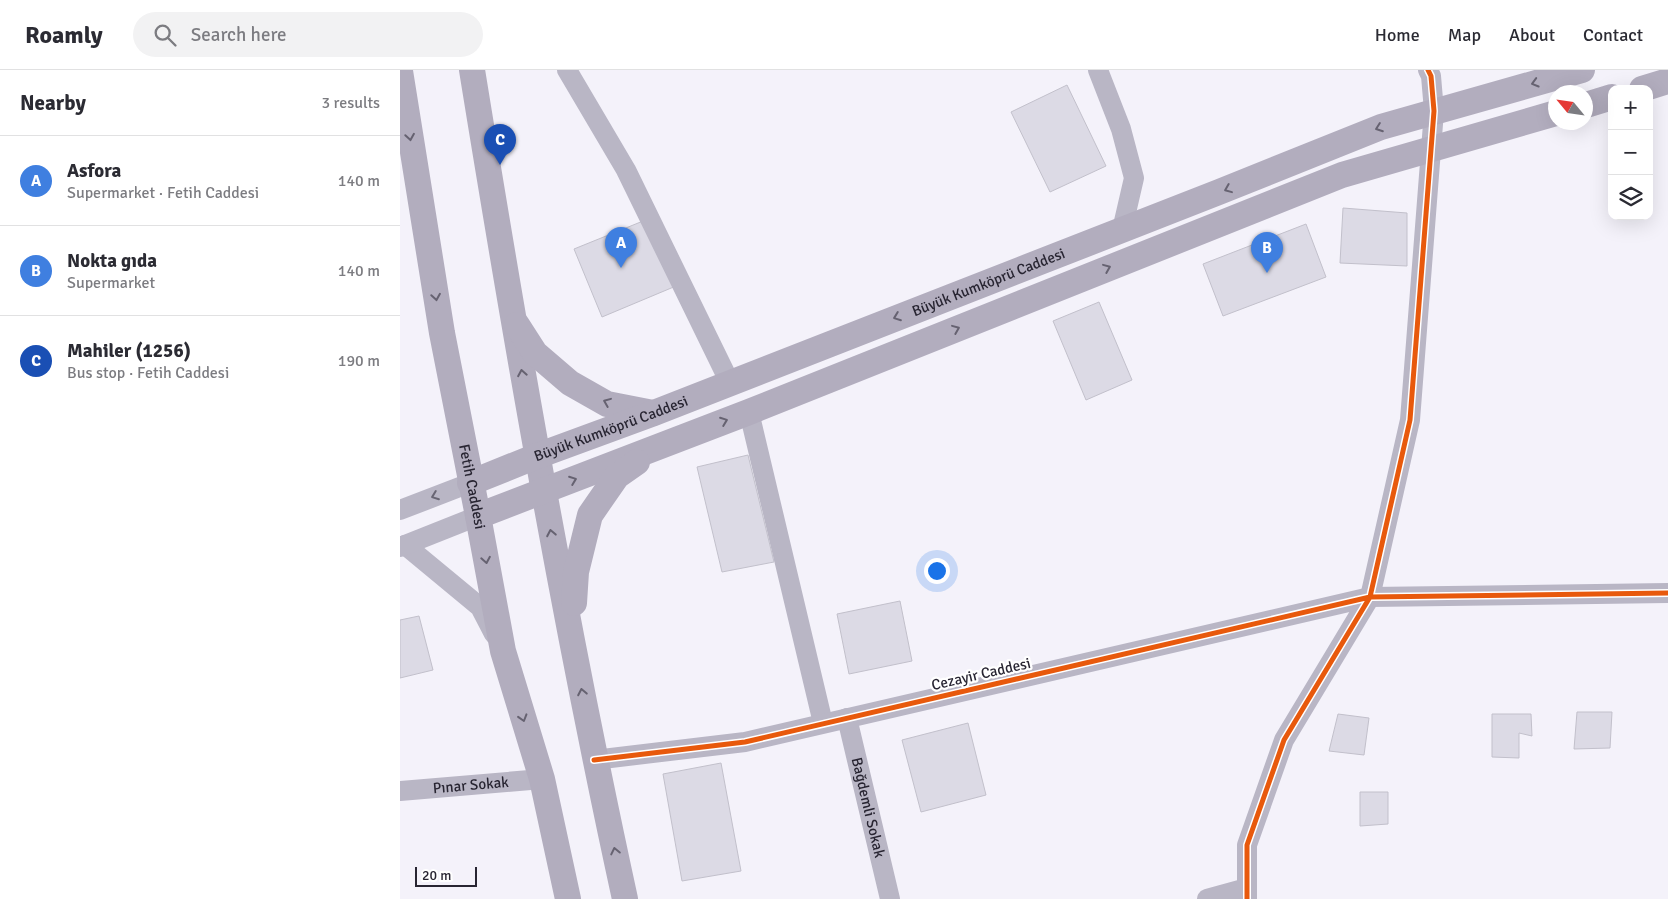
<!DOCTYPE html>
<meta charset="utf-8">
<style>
body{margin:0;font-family:Signika,sans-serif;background:#f2f2f3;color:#2b2b33}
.controls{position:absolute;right:15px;top:15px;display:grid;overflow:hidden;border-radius:10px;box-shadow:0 5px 20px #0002}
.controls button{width:45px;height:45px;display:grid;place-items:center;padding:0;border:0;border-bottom:1px solid #e1e1e2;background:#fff;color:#2b2b33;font:25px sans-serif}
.compass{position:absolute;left:1148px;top:15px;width:45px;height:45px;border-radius:50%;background:#fff;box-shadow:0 5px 20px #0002;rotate:299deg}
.scale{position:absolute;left:15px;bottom:12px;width:62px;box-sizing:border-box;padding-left:5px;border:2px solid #282532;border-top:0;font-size:14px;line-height:18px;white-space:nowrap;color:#282532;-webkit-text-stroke:4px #fff;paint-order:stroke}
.you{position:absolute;left:536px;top:500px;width:18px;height:18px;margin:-12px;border:4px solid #fff;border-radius:50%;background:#1a73e8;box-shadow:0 0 0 8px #1a73e833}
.badge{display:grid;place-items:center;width:32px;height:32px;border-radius:50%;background:#b45309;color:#fff;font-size:16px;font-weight:700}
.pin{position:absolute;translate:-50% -41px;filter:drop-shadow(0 1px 2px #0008)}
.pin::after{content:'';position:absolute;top:26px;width:18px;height:15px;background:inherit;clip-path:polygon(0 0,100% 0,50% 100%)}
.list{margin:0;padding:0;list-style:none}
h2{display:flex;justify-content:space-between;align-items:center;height:65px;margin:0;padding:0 20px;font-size:21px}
h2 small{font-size:16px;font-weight:400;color:#7c7c81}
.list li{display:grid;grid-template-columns:32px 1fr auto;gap:15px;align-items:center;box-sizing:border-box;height:90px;padding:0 20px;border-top:1px solid #e1e1e2}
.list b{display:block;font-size:19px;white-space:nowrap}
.list p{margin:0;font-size:16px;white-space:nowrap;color:#7c7c81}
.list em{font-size:16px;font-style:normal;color:#7c7c81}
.icon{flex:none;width:28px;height:28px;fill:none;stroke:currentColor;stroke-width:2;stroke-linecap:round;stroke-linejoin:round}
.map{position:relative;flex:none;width:1268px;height:829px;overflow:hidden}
header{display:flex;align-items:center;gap:30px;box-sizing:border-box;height:70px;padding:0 25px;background:#fff;border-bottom:1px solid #e1e1e2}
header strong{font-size:24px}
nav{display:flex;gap:28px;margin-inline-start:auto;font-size:18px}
.search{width:350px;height:45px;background:#f2f2f3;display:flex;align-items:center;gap:12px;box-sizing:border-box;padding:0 18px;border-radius:28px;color:#7c7c81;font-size:19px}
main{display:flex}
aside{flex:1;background:#fff}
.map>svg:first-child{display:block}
.building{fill:#dcdae5;stroke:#c2c0cb}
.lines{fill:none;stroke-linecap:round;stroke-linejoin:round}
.minor{stroke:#b9b6c5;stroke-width:20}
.major{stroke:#b2adbe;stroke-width:26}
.cycleway-casing{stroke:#fff;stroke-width:8}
.cycleway{stroke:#e8590c;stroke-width:5}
.oneway{stroke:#666271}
.oneway2{stroke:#696674}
.labels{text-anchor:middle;stroke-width:4.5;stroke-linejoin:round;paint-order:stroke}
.street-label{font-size:15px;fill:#282532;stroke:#fff}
</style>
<header>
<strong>Roamly</strong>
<div class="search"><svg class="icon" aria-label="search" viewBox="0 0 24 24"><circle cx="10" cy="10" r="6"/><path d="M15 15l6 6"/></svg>Search here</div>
<nav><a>Home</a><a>Map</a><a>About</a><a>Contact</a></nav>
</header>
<main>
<aside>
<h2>Nearby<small>3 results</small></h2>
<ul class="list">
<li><span class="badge" style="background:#3f7fe0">A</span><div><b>Asfora</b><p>Supermarket · Fetih Caddesi</p></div><em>140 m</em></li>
<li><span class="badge" style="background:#3f7fe0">B</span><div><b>Nokta gıda</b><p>Supermarket</p></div><em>140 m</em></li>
<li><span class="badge" style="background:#1a4fb4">C</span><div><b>Mahiler (1256)</b><p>Bus stop · Fetih Caddesi</p></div><em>190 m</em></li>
</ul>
</aside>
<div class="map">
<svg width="1268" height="829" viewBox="0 0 1268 829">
<rect width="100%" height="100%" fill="#f4f2fa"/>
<path class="building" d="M667,15L706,96L650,122L611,42Z
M943,138L1007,143V196L940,193Z
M248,149L276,216L202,247L174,179Z
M906,154L926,207L823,246L803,194Z
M699,232L732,310L686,330L653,251Z
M348,385L374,492L322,502L297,397Z
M500,531L512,591L449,604L437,544Z
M19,546L33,600L0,608V550Z
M1177,642H1212L1210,678L1174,679Z
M938,644L969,648L964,685L929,681Z
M1092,644H1131L1132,666L1119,663V688L1092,687Z
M568,653L586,725L521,742L502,670Z
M321,693L341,801L282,811L263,704Z
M960,722H988V754L960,756Z"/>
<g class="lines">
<g class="minor">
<path d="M167,0L226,100L330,313"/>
<path d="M698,0L721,59L734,108L722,160"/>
<path d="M349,342L423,653"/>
<path d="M0,440L70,413"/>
<path d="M5,475L80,537L94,564"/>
<path d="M0,477L78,446"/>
<path id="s1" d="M447,648L490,829"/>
<path d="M194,690L345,672L970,527L1268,523"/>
<path id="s2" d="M0,721L142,709"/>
<path d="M807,829L847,818"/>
<path d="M847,829V775L884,670L970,527L1010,350L1034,41L1031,6L1028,0"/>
</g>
<g class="major">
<path d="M72,0C117,277 165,554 225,829"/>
<path id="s3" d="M0,1L42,263L78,446L103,581L142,709L168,829"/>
<path d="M1242,19L1268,11"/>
<path d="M1186,35L1212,27"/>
<path d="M117,255L135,283L170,313L207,334L253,343"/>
<path id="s4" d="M70,413L137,386L254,343L819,122L981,57L1182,0"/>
<path d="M78,446L349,342L942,105L1156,43"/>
<path d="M174,533L176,502L190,445L217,406L237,392"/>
</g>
<g class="cycleway-casing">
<path id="cycleway" d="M194,690L345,672L970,527L1268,523
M847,829V775L884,670L970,527L1010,350L1034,41L1031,6L1028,0"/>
</g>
<use href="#cycleway" class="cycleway"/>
</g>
<defs><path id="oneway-chevron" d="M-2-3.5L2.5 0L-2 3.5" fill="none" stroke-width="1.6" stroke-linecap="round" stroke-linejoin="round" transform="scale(1.25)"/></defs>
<g class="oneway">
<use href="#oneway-chevron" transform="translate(1135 13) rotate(164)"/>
<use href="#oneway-chevron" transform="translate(979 58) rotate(160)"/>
<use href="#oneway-chevron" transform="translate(10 67) rotate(81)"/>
<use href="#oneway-chevron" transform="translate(828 119) rotate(158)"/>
<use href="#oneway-chevron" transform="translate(707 198) rotate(-22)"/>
<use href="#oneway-chevron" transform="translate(36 227) rotate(81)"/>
<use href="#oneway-chevron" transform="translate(497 247) rotate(159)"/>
<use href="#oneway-chevron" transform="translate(556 259) rotate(-22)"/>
<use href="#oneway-chevron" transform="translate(122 303) rotate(-100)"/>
<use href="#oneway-chevron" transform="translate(207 332) rotate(-158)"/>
<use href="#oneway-chevron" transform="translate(324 351) rotate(-21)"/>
<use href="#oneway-chevron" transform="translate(173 410) rotate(-21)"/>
<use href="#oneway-chevron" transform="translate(151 463) rotate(-101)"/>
<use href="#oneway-chevron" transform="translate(86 490) rotate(80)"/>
<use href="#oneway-chevron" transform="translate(182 622) rotate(-101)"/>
<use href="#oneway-chevron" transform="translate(123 648) rotate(73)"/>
<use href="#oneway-chevron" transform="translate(215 781) rotate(-102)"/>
</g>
<use class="oneway2" href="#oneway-chevron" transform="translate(35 426) rotate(159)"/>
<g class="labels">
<g class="street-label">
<text dy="5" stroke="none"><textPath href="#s4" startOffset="556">Büyük Kumköprü Caddesi</textPath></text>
<text dy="5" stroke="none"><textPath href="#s4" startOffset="151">Büyük Kumköprü Caddesi</textPath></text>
<text dy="5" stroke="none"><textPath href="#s3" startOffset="422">Fetih Caddesi</textPath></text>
<text transform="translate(581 604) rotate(-13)" y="5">Cezayir Caddesi</text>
<text dy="5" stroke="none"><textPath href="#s2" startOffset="71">Pınar Sokak</textPath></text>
<text dy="5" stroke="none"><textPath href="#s1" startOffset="92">Bağdemli Sokak</textPath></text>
</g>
</g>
</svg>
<div class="controls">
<button>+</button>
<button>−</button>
<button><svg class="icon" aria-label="layers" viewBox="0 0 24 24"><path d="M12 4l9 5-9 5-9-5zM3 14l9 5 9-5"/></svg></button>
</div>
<svg class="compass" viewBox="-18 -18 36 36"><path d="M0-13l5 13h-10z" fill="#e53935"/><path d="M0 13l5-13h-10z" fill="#7c7c81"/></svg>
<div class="scale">20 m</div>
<div class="you"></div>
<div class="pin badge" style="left:221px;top:198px;background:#3f7fe0">A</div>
<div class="pin badge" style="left:867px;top:203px;background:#3f7fe0">B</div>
<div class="pin badge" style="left:100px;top:95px;background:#1a4fb4">C</div>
</div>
</main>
